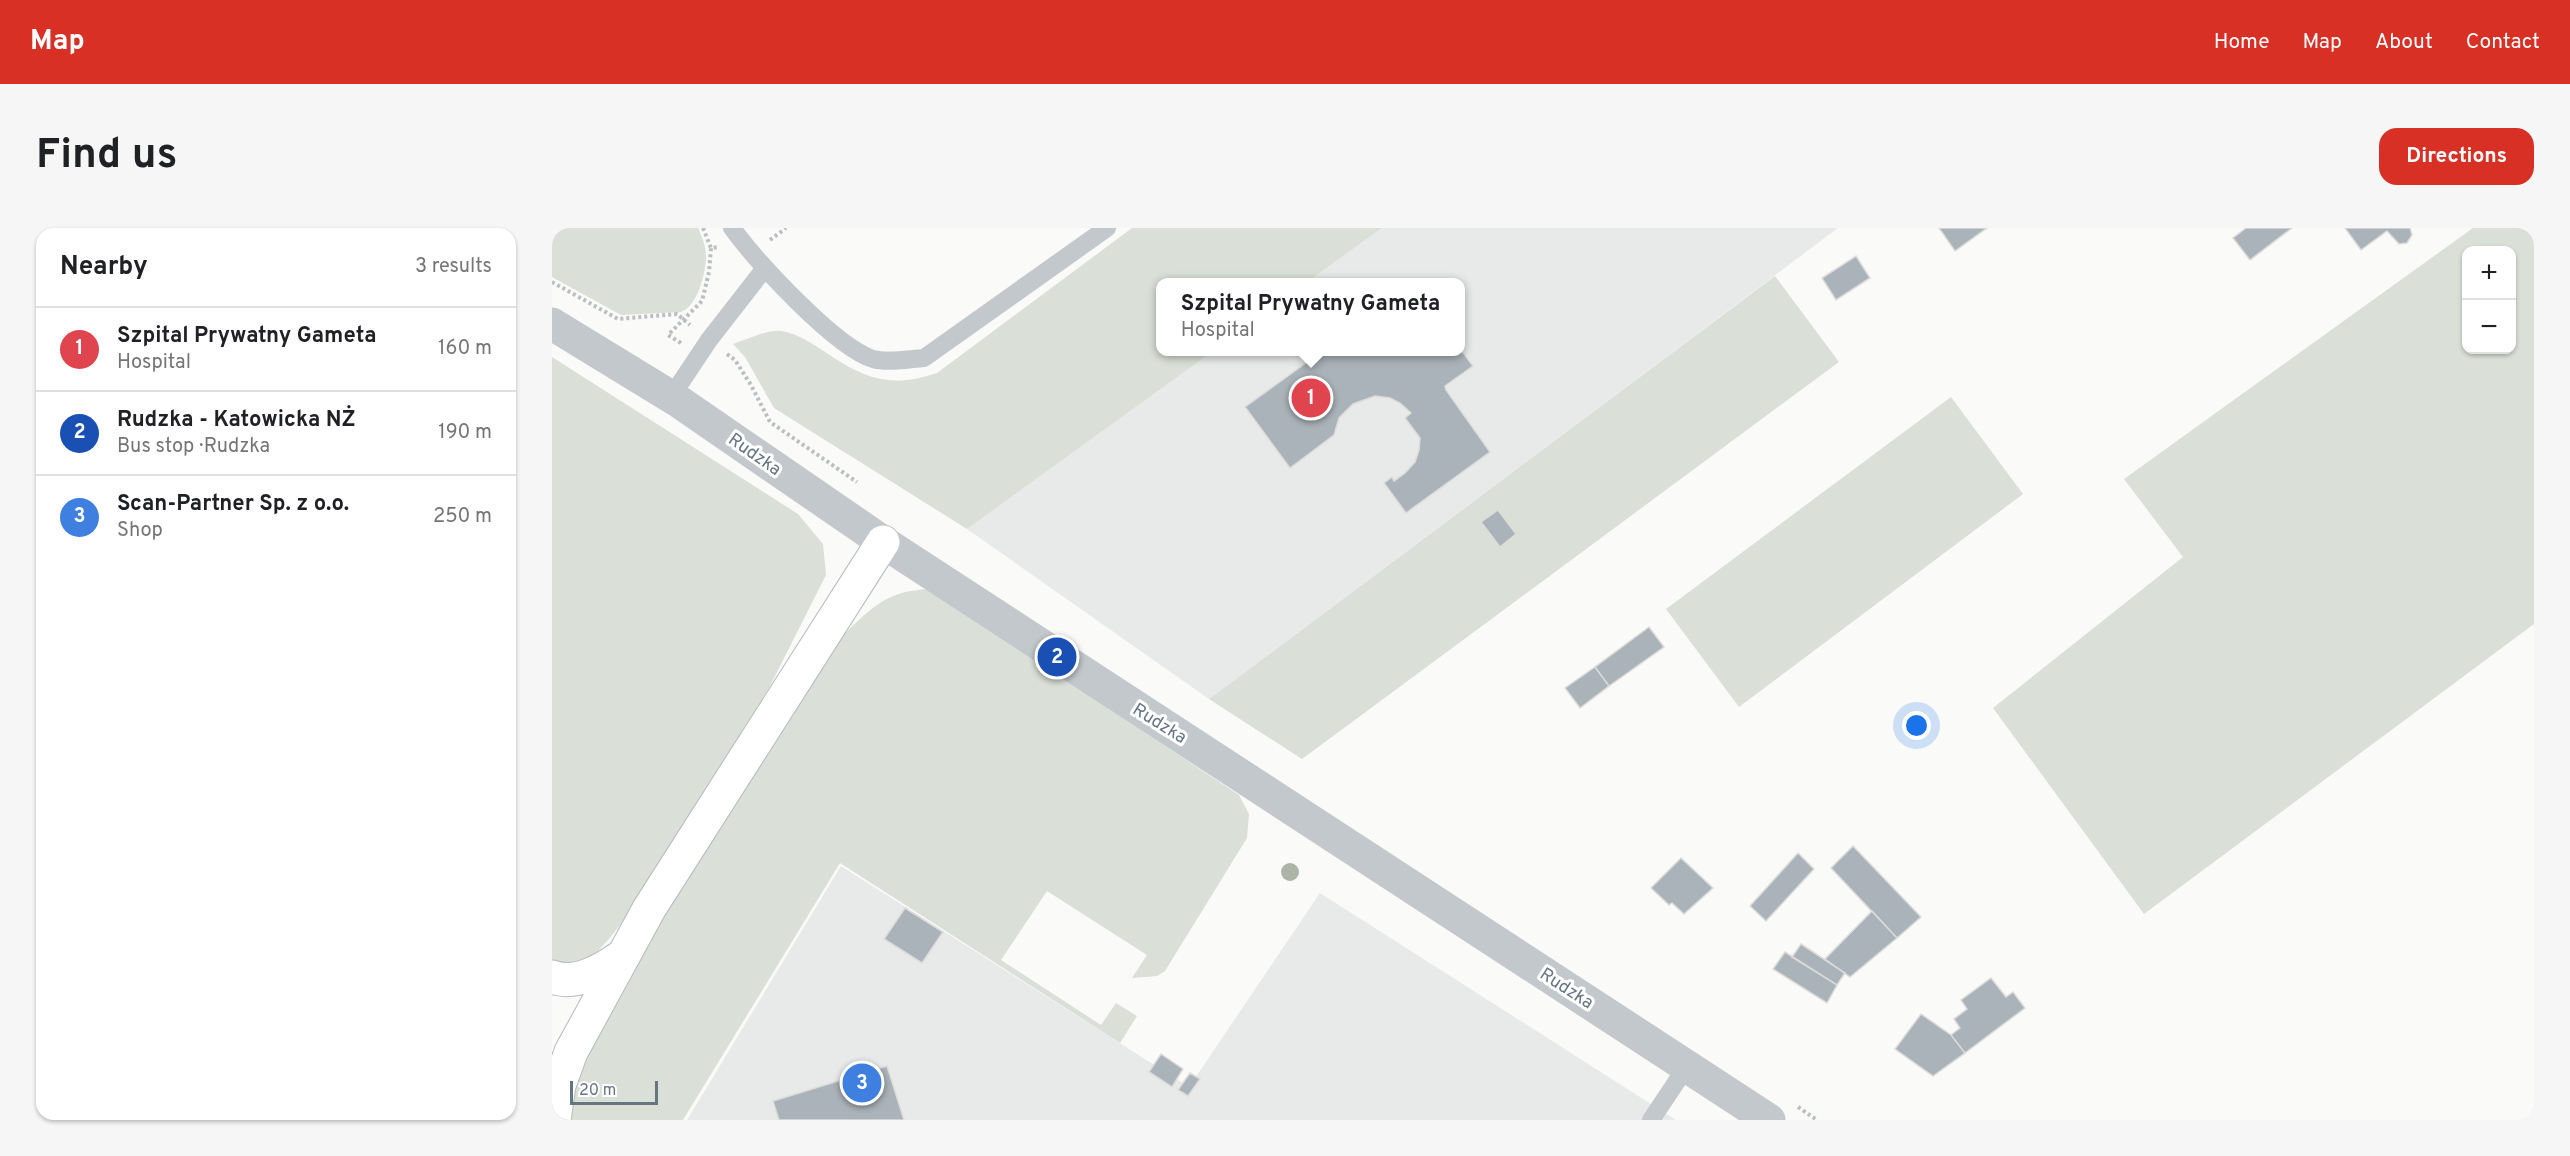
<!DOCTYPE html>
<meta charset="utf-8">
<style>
body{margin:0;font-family:Overpass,sans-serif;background:#f6f6f6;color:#202124}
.controls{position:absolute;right:18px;top:18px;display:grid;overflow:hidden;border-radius:12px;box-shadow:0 2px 4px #0004}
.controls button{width:54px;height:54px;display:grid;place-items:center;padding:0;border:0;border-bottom:2px solid #e0e0e0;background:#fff;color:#202124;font:30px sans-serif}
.scale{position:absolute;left:18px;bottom:15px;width:88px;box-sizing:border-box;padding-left:6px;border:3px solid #657683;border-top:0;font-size:16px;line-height:21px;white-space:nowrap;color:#657683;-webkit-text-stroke:4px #fff;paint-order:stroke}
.you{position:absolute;left:1365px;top:498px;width:21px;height:21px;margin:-15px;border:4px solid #fff;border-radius:50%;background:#1a73e8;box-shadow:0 0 0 9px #1a73e833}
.badge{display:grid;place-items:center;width:39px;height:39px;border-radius:50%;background:#d93025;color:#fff;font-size:20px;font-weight:700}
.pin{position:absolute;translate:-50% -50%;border:3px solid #fff;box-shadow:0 2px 6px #0006}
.popup{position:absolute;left:604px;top:50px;width:309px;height:78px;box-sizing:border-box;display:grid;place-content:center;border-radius:12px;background:#fff;filter:drop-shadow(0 2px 4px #0005);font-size:20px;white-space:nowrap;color:#757577}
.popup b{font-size:22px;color:#202124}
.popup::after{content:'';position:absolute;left:50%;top:100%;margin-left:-12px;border:12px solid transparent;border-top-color:#fff}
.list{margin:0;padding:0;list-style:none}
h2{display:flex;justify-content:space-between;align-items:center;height:78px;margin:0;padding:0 24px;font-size:26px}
h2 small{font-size:20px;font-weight:400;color:#757577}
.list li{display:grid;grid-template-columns:39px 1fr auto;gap:18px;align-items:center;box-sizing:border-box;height:84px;padding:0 24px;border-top:2px solid #e0e0e0}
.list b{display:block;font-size:22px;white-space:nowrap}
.list p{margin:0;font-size:20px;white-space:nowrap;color:#757577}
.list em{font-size:20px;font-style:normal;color:#757577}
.map{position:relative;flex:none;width:1982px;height:892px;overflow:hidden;border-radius:18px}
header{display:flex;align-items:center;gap:36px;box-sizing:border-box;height:84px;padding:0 30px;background:#d93025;color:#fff}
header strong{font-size:28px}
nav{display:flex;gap:33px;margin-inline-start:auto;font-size:21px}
.intro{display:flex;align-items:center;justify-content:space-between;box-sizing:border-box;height:144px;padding:0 36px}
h1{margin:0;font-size:42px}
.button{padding:15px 27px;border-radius:18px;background:#d93025;color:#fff;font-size:21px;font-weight:700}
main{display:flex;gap:36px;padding:0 36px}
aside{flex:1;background:#fff;border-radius:18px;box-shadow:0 2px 4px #0004}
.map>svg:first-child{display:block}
.built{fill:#e8e9e9}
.green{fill:#dadfd7;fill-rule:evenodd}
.building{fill:#aab3b9;stroke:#dcdcda;stroke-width:1.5}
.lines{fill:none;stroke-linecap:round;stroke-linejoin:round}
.primary-casing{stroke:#b5babe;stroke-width:35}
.path{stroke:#bbbfc2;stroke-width:4;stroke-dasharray:3 3;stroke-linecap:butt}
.service{stroke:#c3c8cc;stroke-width:18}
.tertiary{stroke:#c3c8cc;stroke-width:33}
.primary{stroke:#fff;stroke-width:33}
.tree{fill:#aab4a7}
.labels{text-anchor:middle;stroke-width:6;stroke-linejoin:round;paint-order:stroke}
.street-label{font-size:18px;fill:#657683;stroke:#fff}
</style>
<header>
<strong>Map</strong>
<nav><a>Home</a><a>Map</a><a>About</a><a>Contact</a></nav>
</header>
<div class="intro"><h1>Find us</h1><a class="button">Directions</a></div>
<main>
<aside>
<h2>Nearby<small>3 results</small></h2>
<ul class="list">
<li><span class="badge" style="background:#e0444e">1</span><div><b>Szpital Prywatny Gameta</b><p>Hospital</p></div><em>160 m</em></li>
<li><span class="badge" style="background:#1a4fb4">2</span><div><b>Rudzka - Katowicka NŻ</b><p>Bus stop · Rudzka</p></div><em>190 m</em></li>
<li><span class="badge" style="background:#3f7fe0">3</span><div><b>Scan-Partner Sp. z o.o.</b><p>Shop</p></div><em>250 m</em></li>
</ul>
</aside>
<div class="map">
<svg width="1982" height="892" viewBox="0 0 1982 892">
<rect width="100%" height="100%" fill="#fafaf8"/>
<path class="built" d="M830,0H1286L657,471L415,301L660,124H909V54H755Z
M289,638L637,859L768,665L1124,892H135Z"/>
<path class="green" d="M0,0H146C150,9 154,18 154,28C154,44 146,78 129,84L69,87L0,49Z
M580,0H830L755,54H609V124H660L415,301L222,180L193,129L181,116C194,112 216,101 230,103C247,106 262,117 276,126C315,152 340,160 385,145Z
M1921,0H1982V396L1592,686L1441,480L1631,329L1572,251ZM1914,22H1960V122H1914Z
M1223,48L1287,134L750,531L657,471Z
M0,129L246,286L271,316L274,347L217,460L71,693C54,715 33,746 0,733Z
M1399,169L1471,266L1187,479L1114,381Z
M377,361L687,567L697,586L695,610L613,743L605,748L580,750L595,727L495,663L449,732L549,797L564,775L585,788L568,815L288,635L131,892H12L21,844L86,730L291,407C321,379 334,363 377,361Z"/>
<path class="building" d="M1387,0H1435L1403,23Z
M1694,0H1740L1698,32L1681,10Z
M1793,0H1858L1860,7L1855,15L1847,16L1835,3L1809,22Z
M1304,28L1318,50L1284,72L1270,50Z
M909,122L921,138L893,158L894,162L938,224L854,285L832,255L840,249L842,253L853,245L863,234L867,222L868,210L853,190L859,185L848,175L838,170L823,168L801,176L787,190L782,207L738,240L693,179L769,124Z
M946,282L964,306L948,319L929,294Z
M1097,399L1112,419L1057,458L1043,439Z
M1043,439L1057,458L1028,480L1013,460Z
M1301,618L1369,689L1345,710L1279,640Z
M1246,625L1262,641L1214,693L1198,678Z
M1129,630L1161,660L1132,686L1120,675L1117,677L1099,660Z
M353,680L391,704L370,735L332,711Z
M1320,683L1345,710L1298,749L1273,731Z
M1249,716L1293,745L1285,757L1240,729Z
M1233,724L1285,757L1275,775L1221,741Z
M1439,750L1454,769L1461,764L1473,780L1413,825L1399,807L1408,800L1402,791L1415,781L1409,772Z
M1369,786L1399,807L1413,825L1381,848L1343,821Z
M609,826L631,841L620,859L597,844Z
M335,838L352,892H227L221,873Z
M638,845L648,851L636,868L626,862Z"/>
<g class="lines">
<g class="primary-casing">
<path id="primary" d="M0,749C24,758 50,742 69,729
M2,892L7,857L19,824L97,681L331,314"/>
</g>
<path class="path" d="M151,0L159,20
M218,12L234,0
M0,54L66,91L125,86L138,97
M129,115L116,107L150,73L157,44L159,20L167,19
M175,126L183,132L199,157L218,194L305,254
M1246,879L1265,892"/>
<path class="service" d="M180,0C205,34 283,119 321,131C336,135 356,131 372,130L555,0
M119,169L157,112L213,40
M1099,892L1135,838"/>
<path class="tertiary" d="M0,96L126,173L331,314L1217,892"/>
<use href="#primary" class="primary"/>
</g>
<circle class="tree" cx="738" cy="644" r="9"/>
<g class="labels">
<g class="street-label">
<text transform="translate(203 226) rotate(35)" y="6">Rudzka</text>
<text transform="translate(608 495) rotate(32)" y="6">Rudzka</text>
<text transform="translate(1015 760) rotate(33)" y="6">Rudzka</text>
</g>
</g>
</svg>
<div class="controls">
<button>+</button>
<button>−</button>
</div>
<div class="scale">20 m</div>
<div class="you"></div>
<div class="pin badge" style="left:759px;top:170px;background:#e0444e">1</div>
<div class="popup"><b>Szpital Prywatny Gameta</b>Hospital</div>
<div class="pin badge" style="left:505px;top:429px;background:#1a4fb4">2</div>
<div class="pin badge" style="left:310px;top:855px;background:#3f7fe0">3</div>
</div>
</main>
